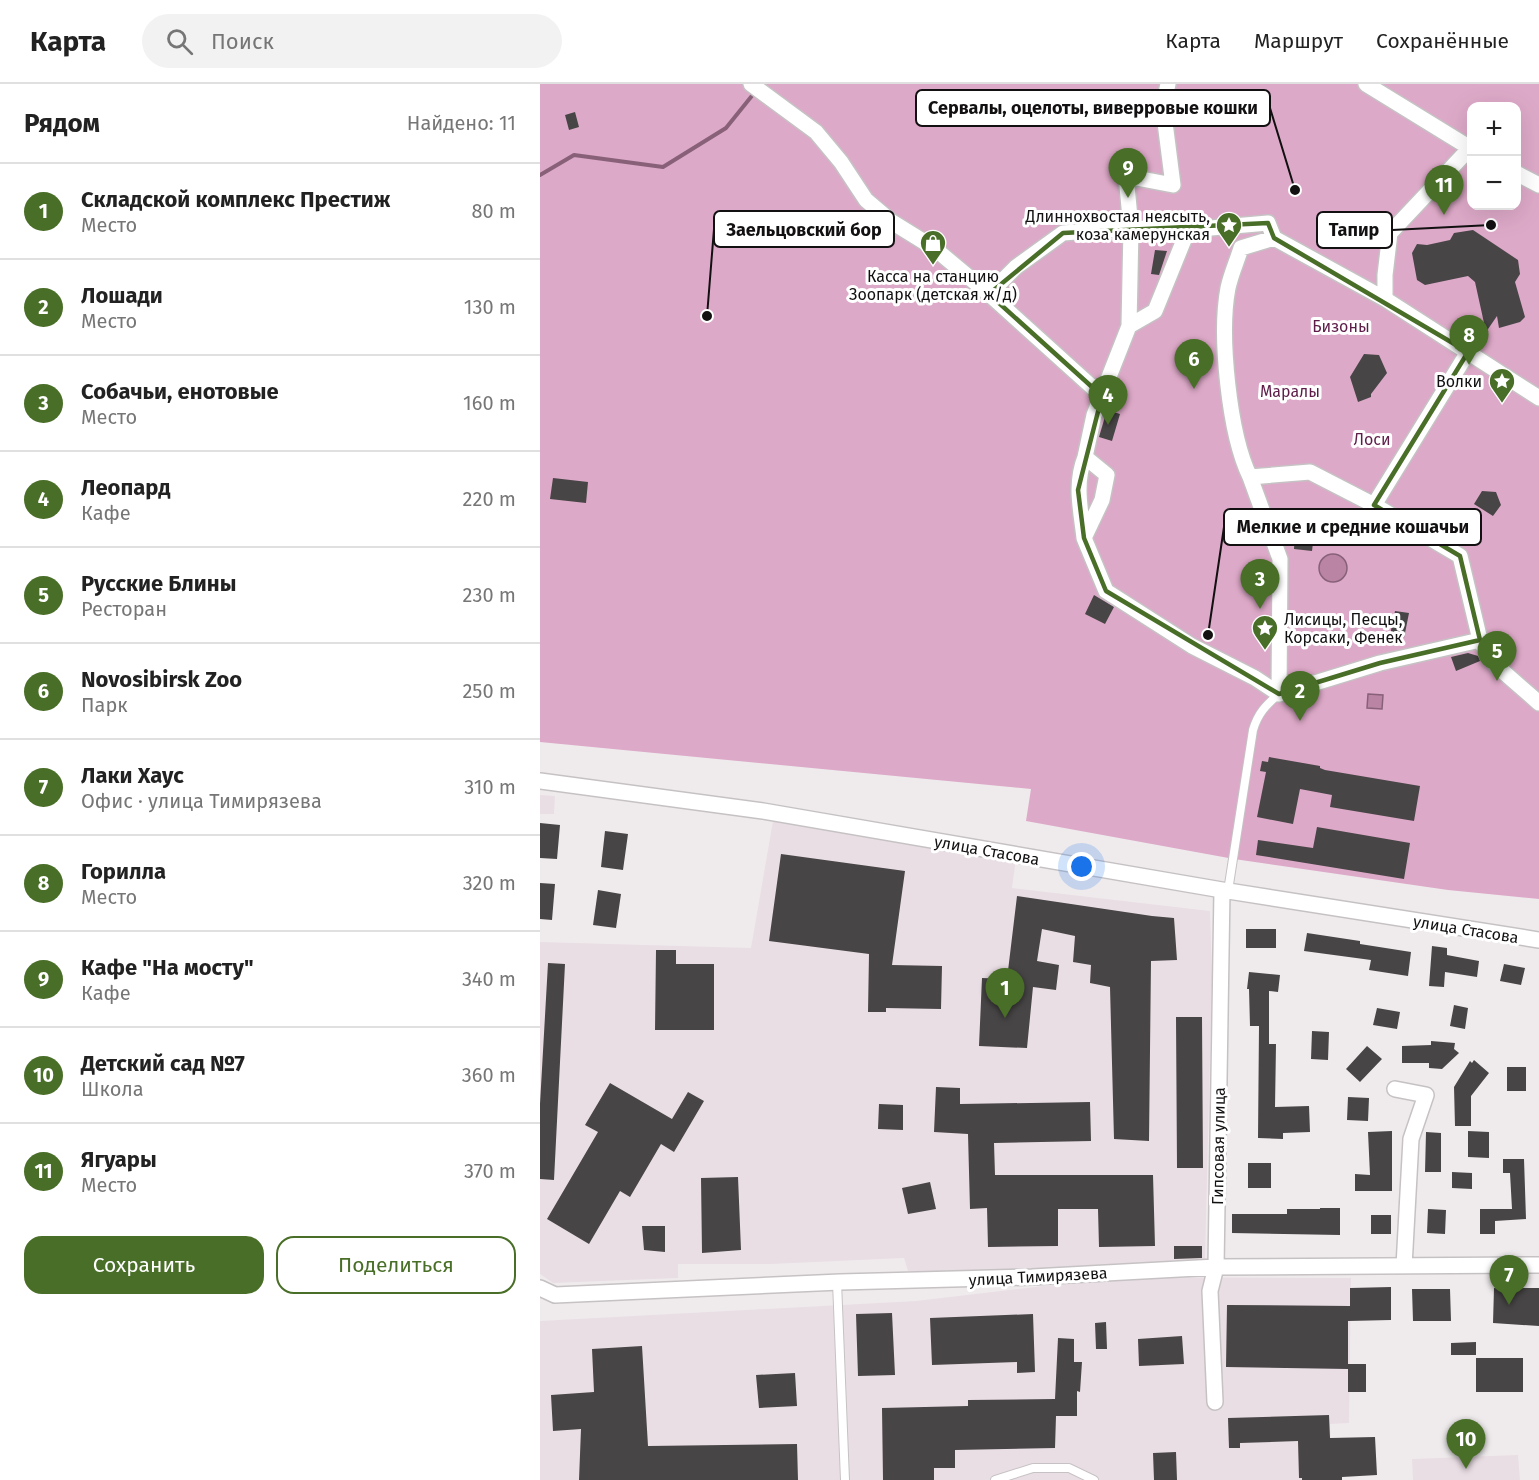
<!DOCTYPE html>
<html lang="ru">
<meta charset="utf-8">
<style>
body{margin:0;font-family:"Fira Sans",sans-serif;background:#f2f2f2;color:#222}
.controls{position:absolute;right:18px;top:18px;display:grid;overflow:hidden;border-radius:12px;box-shadow:0 6px 24px #0002}
.controls button{width:54px;height:54px;display:grid;place-items:center;padding:0;border:0;border-bottom:2px solid #e0e0e0;background:#fff;color:#222;font:30px sans-serif}
.you{position:absolute;left:542px;top:783px;width:21px;height:21px;margin:-15px;border:4px solid #fff;border-radius:50%;background:#1a73e8;box-shadow:0 0 0 9px #1a73e833}
.badge{display:grid;place-items:center;width:39px;height:39px;border-radius:50%;background:#496e27;color:#fff;font-size:20px;font-weight:700}
.pin{position:absolute;translate:-50% -50px;filter:drop-shadow(0 2px 3px #0008)}
.pin::after{content:'';position:absolute;top:32px;width:21px;height:18px;background:inherit;clip-path:polygon(0 0,100% 0,50% 100%)}
.list{margin:0;padding:0;list-style:none}
h2{display:flex;justify-content:space-between;align-items:center;height:78px;margin:0;padding:0 24px;font-size:26px}
h2 small{font-size:20px;font-weight:400;color:#767676}
.list li{display:grid;grid-template-columns:39px 1fr auto;gap:18px;align-items:center;box-sizing:border-box;height:96px;padding:0 24px;border-top:2px solid #e0e0e0}
.list b{display:block;font-size:22px;white-space:nowrap}
.list p{margin:0;font-size:20px;white-space:nowrap;color:#767676}
.list em{font-size:20px;font-style:normal;color:#767676}
.actions{display:flex;gap:12px;padding:18px 24px}
.actions a{flex:1;padding:14px 0;border:2px solid #496e27;border-radius:18px;text-align:center;font-size:21px;color:#496e27}
.actions .main{background:#496e27;color:#fff}
.icon{flex:none;width:33px;height:33px;fill:none;stroke:currentColor;stroke-width:2;stroke-linecap:round;stroke-linejoin:round}
.map{position:relative;flex:none;width:999px;height:1396px;overflow:hidden}
header{display:flex;align-items:center;gap:36px;box-sizing:border-box;height:84px;padding:0 30px;background:#fff;border-bottom:2px solid #e0e0e0}
header strong{font-size:28px}
nav{display:flex;gap:33px;margin-inline-start:auto;font-size:21px}
.search{width:420px;height:54px;background:#f2f2f2;display:flex;align-items:center;gap:15px;box-sizing:border-box;padding:0 21px;border-radius:33px;color:#767676;font-size:22px}
main{display:flex}
aside{flex:1;background:#fff}
.map>svg:first-child{display:block}
.built{fill:#e9dee4}
.green{fill:#dda9c8;fill-rule:evenodd}
.water{fill:#ba84a5;stroke:#886179;stroke-width:1.5}
.lines{fill:none;stroke-linecap:round;stroke-linejoin:round}
.stream{stroke:#886179;stroke-width:4}
.building{fill:#484546}
.lane-casing{stroke:#c6c2c4;stroke-width:10}
.street-casing{stroke:#c6c2c4;stroke-width:18}
.lane{stroke:#fff;stroke-width:8}
.street{stroke:#fff;stroke-width:15}
.marked{fill:none;stroke:#496e27;stroke-width:4.5;stroke-linejoin:round}
.labels{text-anchor:middle;stroke-width:6;stroke-linejoin:round;paint-order:stroke}
.poi-label{font-size:16px;fill:#121011;stroke:#fff;text-anchor:end}
.park-label{font-size:16px;fill:#5e1d49;stroke:#fff}
.street-label{font-size:16px;fill:#121011;stroke:#fff}
.leader{fill:none;stroke:#121011;stroke-width:2}
.callout-dot{fill:#121011;stroke:#fff;stroke-width:2}
.callout{fill:#fff;stroke:#121011;stroke-width:2}
.callout-label{font-size:18px;text-anchor:middle;font-weight:bold;fill:#121011}
</style>
<header>
<strong>Карта</strong>
<div class="search"><svg class="icon" aria-label="search" viewBox="0 0 24 24"><circle cx="10" cy="10" r="6"/><path d="M15 15l6 6"/></svg>Поиск</div>
<nav><a>Карта</a><a>Маршрут</a><a>Сохранённые</a></nav>
</header>
<main>
<aside>
<h2>Рядом<small>Найдено: 11</small></h2>
<ul class="list">
<li><span class="badge">1</span><div><b>Складской комплекс Престиж</b><p>Место</p></div><em>80 m</em></li>
<li><span class="badge">2</span><div><b>Лошади</b><p>Место</p></div><em>130 m</em></li>
<li><span class="badge">3</span><div><b>Собачьи, енотовые</b><p>Место</p></div><em>160 m</em></li>
<li><span class="badge">4</span><div><b>Леопард</b><p>Кафе</p></div><em>220 m</em></li>
<li><span class="badge">5</span><div><b>Русские Блины</b><p>Ресторан</p></div><em>230 m</em></li>
<li><span class="badge">6</span><div><b>Novosibirsk Zoo</b><p>Парк</p></div><em>250 m</em></li>
<li><span class="badge">7</span><div><b>Лаки Хаус</b><p>Офис · улица Тимирязева</p></div><em>310 m</em></li>
<li><span class="badge">8</span><div><b>Горилла</b><p>Место</p></div><em>320 m</em></li>
<li><span class="badge">9</span><div><b>Кафе &quot;На мосту&quot;</b><p>Кафе</p></div><em>340 m</em></li>
<li><span class="badge">10</span><div><b>Детский сад №7</b><p>Школа</p></div><em>360 m</em></li>
<li><span class="badge">11</span><div><b>Ягуары</b><p>Место</p></div><em>370 m</em></li>
</ul>
<div class="actions"><a class="main">Сохранить</a><a>Поделиться</a></div>
</aside>
<div class="map">
<svg width="999" height="1396" viewBox="0 0 999 1396">
<rect width="100%" height="100%" fill="#efebed"/>
<path class="built" d="M0,711L15,712L14,730H0Z
M233,737L476,775L472,804L670,827L672,892L665,1176L496,1187L399,1190L368,1187L364,1174L231,1180H138V1194L13,1199L0,1190V858L211,864Z
M580,1193L811,1194L809,1339L790,1340L792,1393H802V1396H0V1237L376,1217Z
M978,1371L980,1396H873L872,1375Z"/>
<path class="green" d="M0,0H999V815L908,806L694,775L486,737L491,705L0,658ZM932,22H976V122H932Z"/>
<path class="water" d="M779 484a14 14 0 1 1 28 0a14 14 0 1 1-28 0Z
M828,610L843,611L842,625L827,624Z"/>
<g class="lines">
<path class="stream" d="M0,91L34,71L123,83L186,44L215,8"/>
</g>
<path class="building" d="M35,28L39,43L29,46L25,31Z
M933,146L978,176L980,190L975,198L985,233L980,238L959,244L957,232L946,248L935,198L928,192L885,201L877,196L872,169L877,160L887,161L910,156L914,149Z
M615,166L627,167L619,191L611,190Z
M824,270L839,271L847,289L831,310V313L818,318L810,293Z
M567,326L580,330L572,357L559,353Z
M13,394L48,398L46,419L10,415Z
M942,407L956,408L961,421L953,432L934,420Z
M755,448L774,450L772,467L754,465Z
M554,511L574,523L565,540L545,530Z
M855,527L869,529L864,554L850,551Z
M928,569L938,572L940,577L916,587L911,573Z
M729,673L780,682V684L785,686L880,702L874,737L790,723L792,711L760,705L753,740L717,733L726,688L720,687L722,677L728,678Z
M0,739L20,741L17,775L0,774Z
M777,743L870,759L864,795L716,771L718,756L773,764Z
M65,747L88,750L83,786L61,783Z
M241,770L365,787L352,881L402,882L401,925L346,924V928H328L329,870L229,857Z
M0,799L15,800L12,836L0,835Z
M58,806L81,810L76,844L53,841Z
M477,812L612,832L634,834L637,876L611,877L609,1057L574,1055L570,903L550,899L551,881L533,878L535,852L502,845L497,877L519,881L516,906L493,903L487,964L439,962L442,894L467,895Z
M706,845H736V864H706Z
M767,849L820,857V860L871,868L868,892L829,886L831,876L764,867Z
M892,862L907,864V871L939,877L937,893L905,888L904,903L889,902Z
M116,866H136V880H174V946H115Z
M8,879L25,880L14,1096L0,1095V1020Z
M964,880L985,884L981,901L960,897Z
M709,888L740,891L738,908L729,907V960H736L735,1023L769,1022L770,1048L743,1049V1055L718,1054L719,942H710L709,905H707Z
M914,921L928,924L925,945L910,942Z
M837,924L860,928L857,945L833,941Z
M636,933H662L663,1084H637Z
M772,947L789,948L788,976L771,975Z
M891,957L915,959L914,965L919,969L902,985L889,984V979H862V962L891,961Z
M827,962L842,975L820,998L806,985Z
M934,976L949,989L931,1012V1042H915L914,1003L930,977L932,979Z
M967,983H986V1007H967Z
M70,999L132,1035L148,1008L164,1017L134,1068L121,1060L90,1113L80,1107L49,1160L7,1135L58,1048L45,1041Z
M396,1003L420,1004V1020L550,1018L551,1057L454,1059L455,1091H613L615,1162L559,1163L558,1125H518V1162L448,1163L447,1124L430,1125L428,1050L394,1048Z
M808,1013L829,1014L828,1037L807,1036Z
M339,1020L363,1021V1046L338,1045Z
M852,1047V1107H815V1090L830,1091L828,1048Z
M928,1047L949,1048V1074L928,1073Z
M886,1048L901,1049V1088H885Z
M963,1075H984L986,1135L955,1137V1150H940V1125H972L970,1089H963Z
M708,1079H731V1104H708Z
M912,1088L932,1089V1105L912,1104Z
M198,1093L201,1166L162,1169L161,1094Z
M390,1098L396,1125L368,1130L362,1104Z
M780,1124H800V1151L692,1149V1130H747V1125H780Z
M888,1125L906,1126L905,1150L887,1149Z
M831,1131H851V1150H831Z
M102,1142H125V1168L104,1166Z
M634,1162H662V1174L634,1175Z
M851,1203V1236L808,1237V1285L686,1283L687,1221L810,1222V1204Z
M954,1204H999V1242L953,1239Z
M872,1205H910L911,1237H873Z
M352,1229L355,1291L318,1292L316,1230Z
M493,1230L495,1288L477,1289V1278L392,1281L390,1234Z
M566,1238L567,1265H556L555,1239Z
M642,1252L644,1280L599,1282L598,1255Z
M518,1254L534,1255V1278H542L540,1308L537,1307V1332H516L515,1364L415,1366V1384H394V1396H343L342,1324L428,1322V1316L515,1315Z
M936,1258V1271H911V1259Z
M102,1262L108,1362L257,1360L258,1396H39L41,1345L13,1347L11,1311L54,1308L52,1265Z
M936,1274H983V1308H936Z
M808,1280H826V1308H808Z
M255,1289L257,1322L219,1324L216,1291Z
M789,1331L790,1354L835,1353L837,1391L802,1393V1396H762V1394H759L758,1357L700,1359V1364H689L688,1334Z
M636,1368L637,1396H614L613,1369Z"/>
<g class="lines">
<g class="lane-casing">
<path id="lane" d="M688,807L713,646C718,629 726,621 739,610
M297,1198L305,1396
M455,1396L493,1384H529L554,1396"/>
</g>
<g class="street-casing">
<path id="street" d="M211,0L276,48L301,78L326,116L352,138L394,164L449,210L562,312
M826,0L930,64
M976,89L999,101
M734,154L701,164C697,177 691,190 688,204C679,251 689,350 710,393L770,388L834,421L928,268
M449,210L476,183L523,149L591,144L648,146
M845,215V191L850,149L930,64L932,65
M589,242L591,144L586,92L633,101L623,23L628,0
M545,373L554,331L589,242L615,227L648,146L728,139L734,154L845,215L999,314
M710,393L740,475L739,610
M834,421L920,472L940,556L949,573L959,584L999,619
M544,454C541,427 534,400 545,373L567,391L562,416L544,454L566,507L652,562L715,594L739,610
M739,610L840,579L940,556
M0,697L223,727L682,806L999,856
M855,1005L886,1011L871,1055L864,1182
M0,1204L15,1211L300,1198L492,1193L676,1183L999,1181
M675,1318L670,1207L676,1183L682,806"/>
</g>
<use href="#lane" class="lane"/>
<use href="#street" class="street"/>
</g>
<path class="marked" d="M728,139L734,154L928,268L834,421L920,472L940,556L840,579L739,610L566,507L544,454L538,406L562,312L449,210L523,149Z"/>
<defs>
<g id="sight-pin" transform="scale(1.35)"><path d="M0 17L-7.5 6A9.5 9.5 0 1 1 7.5 6Z" fill="#496e27" stroke="#fff"/><path d="M0-6L1.8-2.2L6-1.7L2.9 1.2L3.7 5.4L0 3.3L-3.7 5.4L-2.9 1.2L-6-1.7L-1.8-2.2Z" fill="#fff"/></g>
<g id="shop-pin" transform="scale(1.35)"><path d="M0 17L-7.5 6A9.5 9.5 0 1 1 7.5 6Z" fill="#496e27" stroke="#fff"/><path d="M-5-2.5h2.3a2.7 3.5 0 0 1 5.4 0H5L5.5 6h-11ZM-1.5-2.5h3a1.5 2.3 0 0 0-3 0Z" fill="#fff"/></g>
</defs>
<g fill-rule="evenodd">
<use href="#sight-pin" x="689" y="141"/>
<use href="#shop-pin" x="393" y="159"/>
<use href="#sight-pin" x="962" y="297"/>
<use href="#sight-pin" x="725" y="544"/>
</g>
<g class="labels">
<g class="poi-label">
<text x="670" y="138">Длиннохвостая неясыть,<tspan x="670" dy="18">коза камерунская</tspan></text>
<text x="393" y="198" text-anchor="middle">Касса на станцию<tspan x="393" dy="18">Зоопарк (детская ж/д)</tspan></text>
<text x="942" y="303">Волки</text>
<text x="744" y="541" text-anchor="start">Лисицы, Песцы,<tspan x="744" dy="18">Корсаки, Фенек</tspan></text>
</g>
<g class="park-label">
<text x="801" y="248">Бизоны</text>
<text x="750" y="313">Маралы</text>
<text x="832" y="361">Лоси</text>
</g>
<g class="street-label">
<text transform="translate(447 766) rotate(10)" y="6">улица Стасова</text>
<text transform="translate(926 845) rotate(9)" y="6">улица Стасова</text>
<text transform="translate(678 1062) rotate(-89)" y="6">Гипсовая улица</text>
<text transform="translate(498 1192) rotate(-3)" y="6">улица Тимирязева</text>
</g>
</g>
<path class="leader" d="M755 106L730 24M167 232L174 145M951 141L852 146M668 551L684 443"/>
<g class="callout-dot">
<circle cx="755" cy="106" r="6"/>
<circle cx="167" cy="232" r="6"/>
<circle cx="951" cy="141" r="6"/>
<circle cx="668" cy="551" r="6"/>
</g>
<g class="callout">
<rect x="376" y="6" width="354" height="36" rx="6"/>
<rect x="174" y="127" width="180" height="36" rx="6"/>
<rect x="777" y="128" width="75" height="36" rx="6"/>
<rect x="684" y="425" width="257" height="36" rx="6"/>
</g>
<g class="callout-label">
<text x="553" y="30">Сервалы, оцелоты, виверровые кошки</text>
<text x="264" y="152">Заельцовский бор</text>
<text x="814" y="152">Тапир</text>
<text x="813" y="449">Мелкие и средние кошачьи</text>
</g>
</svg>
<div class="controls">
<button>+</button>
<button>−</button>
</div>
<div class="you"></div>
<div class="pin badge" style="left:465px;top:934px">1</div>
<div class="pin badge" style="left:760px;top:637px">2</div>
<div class="pin badge" style="left:720px;top:525px">3</div>
<div class="pin badge" style="left:568px;top:341px">4</div>
<div class="pin badge" style="left:957px;top:597px">5</div>
<div class="pin badge" style="left:654px;top:305px">6</div>
<div class="pin badge" style="left:969px;top:1221px">7</div>
<div class="pin badge" style="left:929px;top:281px">8</div>
<div class="pin badge" style="left:588px;top:114px">9</div>
<div class="pin badge" style="left:926px;top:1385px">10</div>
<div class="pin badge" style="left:904px;top:131px">11</div>
</div>
</main>
